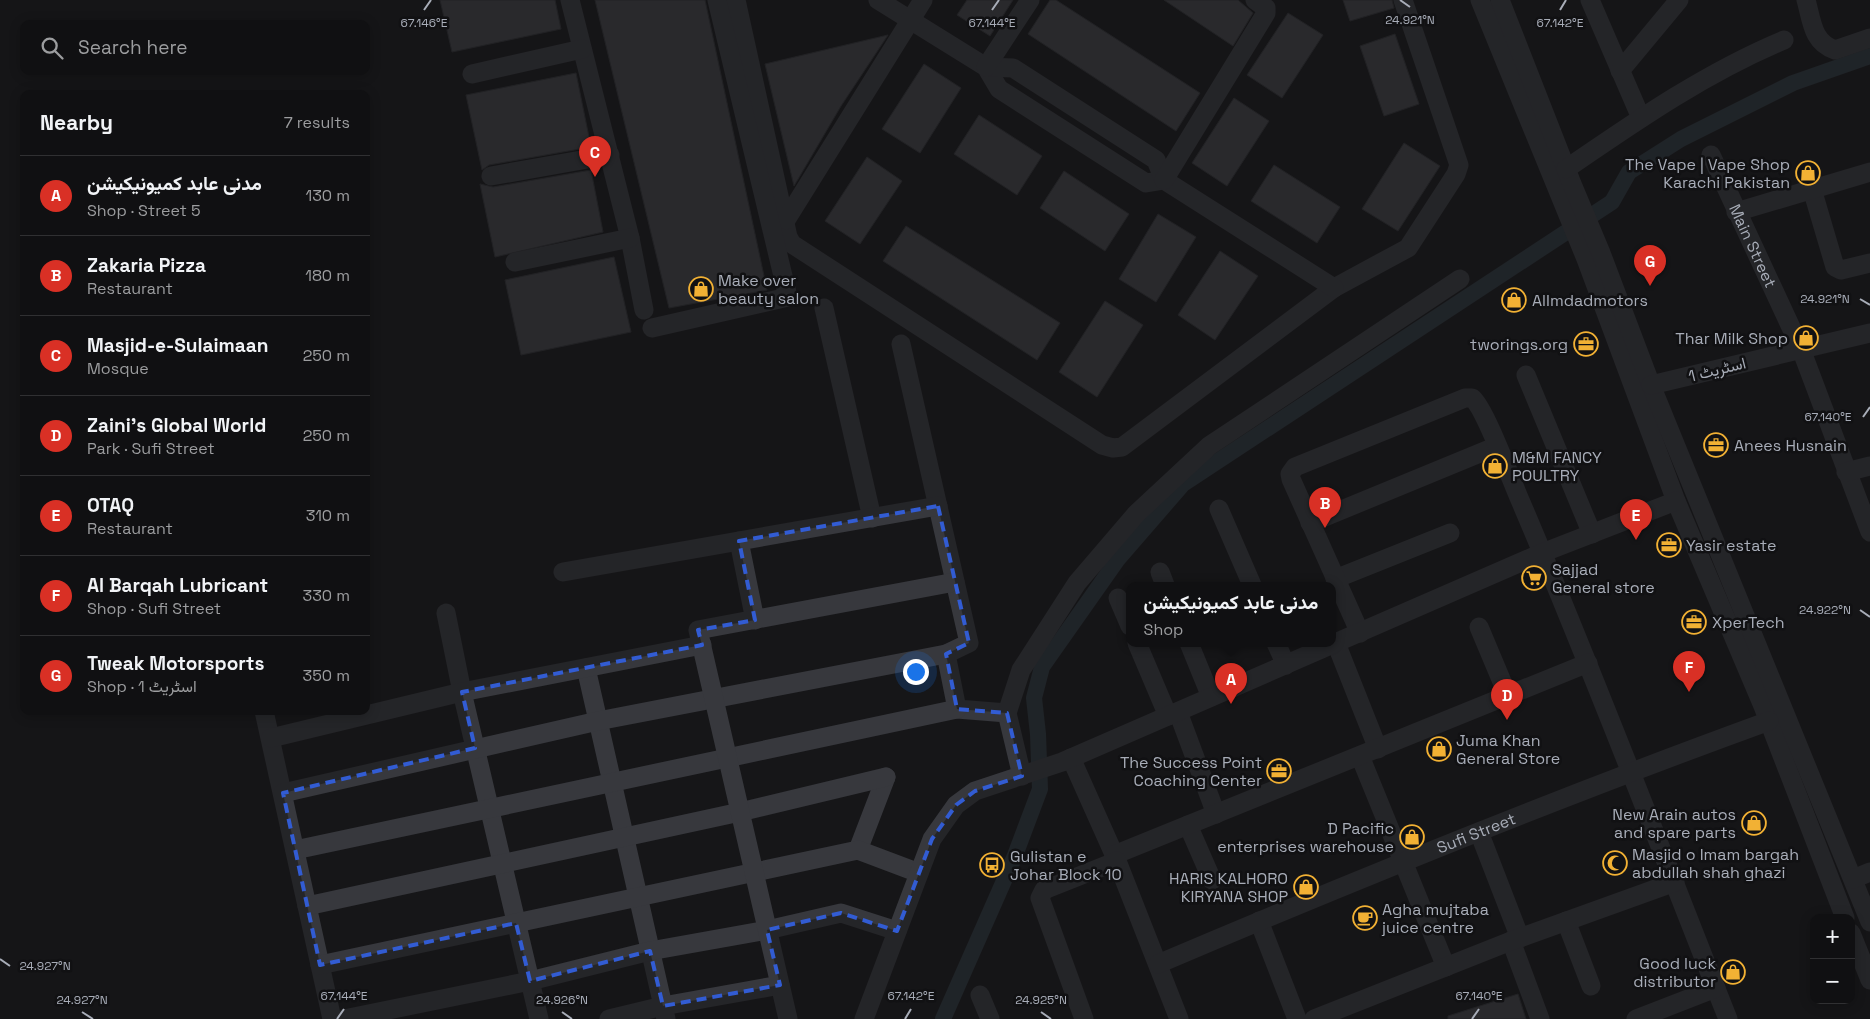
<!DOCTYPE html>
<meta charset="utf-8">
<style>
body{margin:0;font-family:"Space Grotesk",Vazirmatn,sans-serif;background:#19191b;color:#f1f3f6}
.controls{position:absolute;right:15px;bottom:15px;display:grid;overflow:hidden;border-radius:10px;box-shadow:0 2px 12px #0003}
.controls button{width:45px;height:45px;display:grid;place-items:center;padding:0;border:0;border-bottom:1px solid #303032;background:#101012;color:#f1f3f6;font:25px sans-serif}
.you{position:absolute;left:915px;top:671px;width:18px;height:18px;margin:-12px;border:4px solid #fff;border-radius:50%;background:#1a73e8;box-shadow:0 0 0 8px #1a73e833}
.badge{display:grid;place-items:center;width:32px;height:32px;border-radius:50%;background:#d93025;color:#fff;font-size:16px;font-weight:700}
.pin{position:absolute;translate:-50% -41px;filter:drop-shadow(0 1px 2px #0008)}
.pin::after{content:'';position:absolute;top:26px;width:18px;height:15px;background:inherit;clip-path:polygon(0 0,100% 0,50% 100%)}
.popup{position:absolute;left:1126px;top:582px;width:210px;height:65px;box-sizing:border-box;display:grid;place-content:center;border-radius:10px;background:#101012;filter:drop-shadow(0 1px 4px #0005);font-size:16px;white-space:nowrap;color:#9c9d9f}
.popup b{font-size:19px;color:#f1f3f6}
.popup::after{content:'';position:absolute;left:50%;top:100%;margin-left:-10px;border:10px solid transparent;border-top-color:#101012}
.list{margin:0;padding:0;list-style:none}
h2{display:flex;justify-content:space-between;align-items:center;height:65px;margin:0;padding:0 20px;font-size:21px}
h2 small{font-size:16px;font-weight:400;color:#9c9d9f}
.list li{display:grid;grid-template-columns:32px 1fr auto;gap:15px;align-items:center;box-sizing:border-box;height:80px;padding:0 20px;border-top:1px solid #303032}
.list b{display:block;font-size:19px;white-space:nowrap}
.list p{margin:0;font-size:16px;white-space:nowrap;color:#9c9d9f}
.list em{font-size:16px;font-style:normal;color:#9c9d9f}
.icon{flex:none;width:28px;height:28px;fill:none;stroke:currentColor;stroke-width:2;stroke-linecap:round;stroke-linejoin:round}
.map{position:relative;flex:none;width:1870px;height:1019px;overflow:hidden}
.search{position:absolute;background:#101012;box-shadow:0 2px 12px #0003;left:20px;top:20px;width:350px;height:55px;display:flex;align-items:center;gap:12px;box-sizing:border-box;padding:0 18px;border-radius:10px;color:#9c9d9f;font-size:19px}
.panel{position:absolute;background:#101012;box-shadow:0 2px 12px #0003;left:20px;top:90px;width:350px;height:625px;border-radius:10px}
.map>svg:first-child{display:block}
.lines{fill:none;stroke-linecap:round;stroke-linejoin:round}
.canal{stroke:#2c353c;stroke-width:16}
.building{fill:#404145;stroke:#303034}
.minor{stroke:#37383d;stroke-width:19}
.marked{fill:none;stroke:#325cd3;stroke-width:4;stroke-dasharray:10 6;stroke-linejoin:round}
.ticks{fill:none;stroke:#a8adb8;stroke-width:2}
.labels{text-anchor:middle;stroke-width:5;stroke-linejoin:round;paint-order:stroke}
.poi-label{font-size:16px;fill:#a8adb8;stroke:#111113;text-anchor:start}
.street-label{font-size:16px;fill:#a8adb8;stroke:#111113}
.ticks-label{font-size:12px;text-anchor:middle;fill:#a8adb8;stroke:#111113;stroke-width:5;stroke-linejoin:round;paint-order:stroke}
</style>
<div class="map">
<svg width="1870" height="1019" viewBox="0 0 1870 1019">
<rect width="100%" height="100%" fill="#161618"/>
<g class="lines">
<path class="canal" d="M943,1019L1014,858L1040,789L1038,734L1034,698L1042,667L1118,559L1183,484L1612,202L1629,172L1681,139L1793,83L1870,56"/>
</g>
<path class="building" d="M440,0H555L561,29L452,52Z
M595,0H705L767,290L669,308Z
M967,0H1013L990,36L957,15Z
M1050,0H1056L1200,93L1176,131L1028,34Z
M1164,0H1238L1253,13L1233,46Z
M1343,0H1392L1394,8L1350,21Z
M1288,13L1323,35L1282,98L1247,75Z
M1395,34L1419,104L1384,116L1360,46Z
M888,35L841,106L794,186L765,64Z
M924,64L961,88L920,153L882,129Z
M576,73L591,147L489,165L482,170L466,95Z
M1234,98L1269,121L1227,186L1192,163Z
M979,115L1042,156L1017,195L954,154Z
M1404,143L1440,166L1398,231L1362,209Z
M867,157L902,181L860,244L825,221Z
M1274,165L1340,207L1317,243L1251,201Z
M591,170L603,232L495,257L480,184L493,187Z
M1064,171L1129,214L1105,251L1040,208Z
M1158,214L1196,237L1156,302L1119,279Z
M906,226L1060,323L1037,360L883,261Z
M1220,251L1258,276L1215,340L1178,315Z
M614,257L631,332L521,355L505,280Z
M1105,301L1143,325L1097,397L1059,372Z
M1518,994L1526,1019H1448V1016Z"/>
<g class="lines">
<g class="minor">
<path d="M570,0L630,238L644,310"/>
<path d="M736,0L788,237L792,244L1102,445L1113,448L1122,447L1334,288L1408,248L1456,174L1459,165L1403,0"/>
<path d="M878,0L986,67L999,89L1146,183L1164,180"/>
<path d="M1480,0L1586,259L1676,501L1763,706L1845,918"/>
<path d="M1500,0L1572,184L1601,253L1651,385L1870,922"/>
<path d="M1590,0L1641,118"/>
<path d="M1806,0C1812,21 1812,42 1835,50L1870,38"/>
<path d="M986,67L1013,68L1156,160L1164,180L1334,288"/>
<path d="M986,67L1030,0"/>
<path d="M1620,71L1679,0"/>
<path d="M472,74L582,49"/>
<path id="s1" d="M1711,155L1801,349L1870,532"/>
<path d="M1566,169C1636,121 1705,73 1784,40"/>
<path d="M491,176L610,155"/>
<path d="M1164,180L1266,13V8L1255,0"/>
<path d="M1812,189L1835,267L1841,270L1870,263"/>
<path d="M1736,212L1870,172"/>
<path d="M786,220L923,0"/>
<path d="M515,262L630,238"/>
<path d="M824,308L872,518"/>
<path d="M652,328L788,297L717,0"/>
<path d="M901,344L969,643L946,654L957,709L1007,713L1022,776"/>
<path d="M1526,375L1592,534"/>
<path d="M1651,385L1870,333"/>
<path d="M1846,472L1870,466"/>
<path d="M1219,509L1252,585"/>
<path d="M1310,523L1497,446"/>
<path d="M739,541L755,620"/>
<path d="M563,572L938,506"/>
<path d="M1160,572L1165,585"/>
<path d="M1335,579L1450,533"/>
<path d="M1118,598L1130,626"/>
<path d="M446,613L462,692L539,1019"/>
<path d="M1479,627L1508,696"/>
<path d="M1360,633L1291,479L1290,474L1295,467L1465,398H1472C1484,406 1512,482 1520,500C1593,671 1659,845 1728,1019"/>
<path d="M1137,643L1168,716"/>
<path d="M1189,643L1211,697"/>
<path d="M1276,643L1286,665"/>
<path d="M1336,643L1378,749"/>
<path d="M586,668L666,1019"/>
<path d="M264,711L332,1019"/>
<path d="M1178,712L1216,814"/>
<path d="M1007,713L1021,670L1077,583L1136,514L1209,446L1460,279"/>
<path d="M271,738L462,692L702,645"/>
<path d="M1360,756L1446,967"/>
<path d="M1071,758L1117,861L1179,1019"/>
<path d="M283,793L598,721L946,654"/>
<path d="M1188,825L1212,880"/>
<path d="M1479,832L1520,938"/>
<path d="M295,850L957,709"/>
<path d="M858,850L886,777"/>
<path d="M1114,855L1588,663"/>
<path d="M1853,879L1870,872"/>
<path d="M307,906L740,812L886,777"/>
<path d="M1259,921L1297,1019"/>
<path d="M1566,921L1591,986"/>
<path d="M1851,933L1870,980"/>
<path d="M1511,941L1540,1019"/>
<path id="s2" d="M1158,964C1360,878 1563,796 1769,721"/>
<path d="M320,965L858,850L919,873"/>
<path d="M980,995L990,1019"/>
<path d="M344,1019L530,981L650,951L767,930L841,913L897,931"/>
<path d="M609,1019L663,1006L780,985"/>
<path d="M788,1019L698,630L955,582"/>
<path d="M864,1019L932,839L956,805L975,791L1062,762L1542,553L1676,501"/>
<path d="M1084,1019L1040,898L1044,890L1117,861"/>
<path d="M1314,1019L1511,941L1675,882"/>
<path d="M1636,1019L1716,988"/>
</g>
</g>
<path d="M0 0H1870V1019H0ZM938,506L969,643L946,654L957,709L1007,713L1022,776L975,791L956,805L932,839L897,931L841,913L767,930L780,985L663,1006L650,951L530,981L516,923L320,965L283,793L475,748L462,692L702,645L698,630L755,620L739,541Z" fill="#161618" fill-opacity=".55" fill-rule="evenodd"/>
<path class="marked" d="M938,506L969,643L946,654L957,709L1007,713L1022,776L975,791L956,805L932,839L897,931L841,913L767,930L780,985L663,1006L650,951L530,981L516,923L320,965L283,793L475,748L462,692L702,645L698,630L755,620L739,541Z"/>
<path class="ticks" d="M1400,0L1410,7M424,10L431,0M992,10L999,0M1560,10L1566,0M1860,299L1870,305M1863,417L1870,407M1860,610L1870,617M0,959L10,966M82,1012L93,1019M562,1012L572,1019M1041,1012L1051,1019M337,1019L344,1009M905,1019L911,1009M1472,1019L1479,1009"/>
<defs>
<g id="shop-ring" transform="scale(1.25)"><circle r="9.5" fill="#111113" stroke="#f2b134" stroke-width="1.5"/><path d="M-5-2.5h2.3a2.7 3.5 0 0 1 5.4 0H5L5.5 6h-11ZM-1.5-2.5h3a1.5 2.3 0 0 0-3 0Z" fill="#f2b134"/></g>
<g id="office-ring" transform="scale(1.25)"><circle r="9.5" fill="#111113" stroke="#f2b134" stroke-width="1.5"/><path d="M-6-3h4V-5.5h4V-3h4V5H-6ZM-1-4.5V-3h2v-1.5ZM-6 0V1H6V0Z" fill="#f2b134"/></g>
<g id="supermarket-ring" transform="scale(1.25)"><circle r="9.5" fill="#111113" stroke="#f2b134" stroke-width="1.5"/><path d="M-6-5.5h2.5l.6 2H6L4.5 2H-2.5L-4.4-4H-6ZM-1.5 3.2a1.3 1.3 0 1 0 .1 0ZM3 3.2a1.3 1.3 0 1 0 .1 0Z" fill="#f2b134"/></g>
<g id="mosque-ring" transform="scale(1.25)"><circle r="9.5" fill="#111113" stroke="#f2b134" stroke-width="1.5"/><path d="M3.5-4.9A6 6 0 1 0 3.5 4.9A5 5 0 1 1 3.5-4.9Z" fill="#f2b134"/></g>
<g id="bus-ring" transform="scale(1.25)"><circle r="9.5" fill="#111113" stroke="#f2b134" stroke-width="1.5"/><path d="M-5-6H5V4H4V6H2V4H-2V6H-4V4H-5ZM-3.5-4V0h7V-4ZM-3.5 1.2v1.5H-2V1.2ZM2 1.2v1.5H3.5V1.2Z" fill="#f2b134"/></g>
<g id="cafe-ring" transform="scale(1.25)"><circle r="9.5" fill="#111113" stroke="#f2b134" stroke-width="1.5"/><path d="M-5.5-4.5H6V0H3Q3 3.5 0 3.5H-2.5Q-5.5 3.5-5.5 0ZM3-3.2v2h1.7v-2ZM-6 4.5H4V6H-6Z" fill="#f2b134"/></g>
</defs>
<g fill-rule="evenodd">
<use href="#shop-ring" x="1808" y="173"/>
<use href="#shop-ring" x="701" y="289"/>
<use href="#shop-ring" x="1514" y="300"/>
<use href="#shop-ring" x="1806" y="338"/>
<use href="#office-ring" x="1586" y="344"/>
<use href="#office-ring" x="1716" y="445"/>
<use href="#shop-ring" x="1495" y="466"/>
<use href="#office-ring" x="1669" y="545"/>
<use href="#supermarket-ring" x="1534" y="578"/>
<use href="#office-ring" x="1694" y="622"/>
<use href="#shop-ring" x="1439" y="749"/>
<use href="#office-ring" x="1279" y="771"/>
<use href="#shop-ring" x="1754" y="823"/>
<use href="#shop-ring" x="1412" y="837"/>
<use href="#mosque-ring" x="1615" y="863"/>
<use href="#bus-ring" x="992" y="865"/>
<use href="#shop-ring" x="1306" y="887"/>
<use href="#cafe-ring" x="1365" y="918"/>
<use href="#shop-ring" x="1733" y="972"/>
</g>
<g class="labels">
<g class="poi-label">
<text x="1790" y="170" text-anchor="end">The Vape | Vape Shop<tspan x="1790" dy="18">Karachi Pakistan</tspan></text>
<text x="718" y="286">Make over<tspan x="718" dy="18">beauty salon</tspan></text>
<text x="1532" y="306">AlImdadmotors</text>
<text x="1788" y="344" text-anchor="end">Thar Milk Shop</text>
<text x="1568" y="350" text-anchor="end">tworings.org</text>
<text x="1734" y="451">Anees Husnain</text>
<text x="1512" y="463">M&amp;M FANCY<tspan x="1512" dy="18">POULTRY</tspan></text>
<text x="1686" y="551">Yasir estate</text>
<text x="1552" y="575">Sajjad<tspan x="1552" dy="18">General store</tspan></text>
<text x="1712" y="628">XperTech</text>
<text x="1456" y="746">Juma Khan<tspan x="1456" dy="18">General Store</tspan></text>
<text x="1262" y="768" text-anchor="end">The Success Point<tspan x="1262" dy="18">Coaching Center</tspan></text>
<text x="1736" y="820" text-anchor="end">New Arain autos<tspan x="1736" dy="18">and spare parts</tspan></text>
<text x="1394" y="834" text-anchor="end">D Pacific<tspan x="1394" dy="18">enterprises warehouse</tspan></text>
<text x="1632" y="860">Masjid o Imam bargah<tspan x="1632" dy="18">abdullah shah ghazi</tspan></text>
<text x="1010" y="862">Gulistan e<tspan x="1010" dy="18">Johar Block 10</tspan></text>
<text x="1288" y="884" text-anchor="end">HARIS KALHORO<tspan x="1288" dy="18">KIRYANA SHOP</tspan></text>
<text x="1382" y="915">Agha mujtaba<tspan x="1382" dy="18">juice centre</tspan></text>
<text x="1716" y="969" text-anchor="end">Good luck<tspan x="1716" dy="18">distributor</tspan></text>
</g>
<g class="street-label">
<text dy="6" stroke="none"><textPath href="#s1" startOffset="100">Main Street</textPath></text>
<text transform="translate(1717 369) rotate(-14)" y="6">اسٹریٹ 1</text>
<text dy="6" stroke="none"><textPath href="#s2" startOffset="344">Sufi Street</textPath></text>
</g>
</g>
<g class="ticks-label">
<text x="1410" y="24">24.921°N</text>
<text x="424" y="27">67.146°E</text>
<text x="992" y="27">67.144°E</text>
<text x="1560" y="27">67.142°E</text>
<text x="1825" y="303">24.921°N</text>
<text x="1828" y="421">67.140°E</text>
<text x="1825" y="614">24.922°N</text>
<text x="45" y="970">24.927°N</text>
<text x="344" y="1000">67.144°E</text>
<text x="911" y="1000">67.142°E</text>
<text x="1479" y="1000">67.140°E</text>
<text x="82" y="1004">24.927°N</text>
<text x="562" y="1004">24.926°N</text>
<text x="1041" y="1004">24.925°N</text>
</g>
</svg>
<div class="controls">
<button>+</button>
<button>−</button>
</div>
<div class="you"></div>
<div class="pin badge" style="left:1231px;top:704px">A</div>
<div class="popup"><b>مدنی عابد کمیونیکیشن</b>Shop</div>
<div class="pin badge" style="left:1325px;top:528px">B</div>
<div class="pin badge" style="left:595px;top:177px">C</div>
<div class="pin badge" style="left:1507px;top:720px">D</div>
<div class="pin badge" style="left:1636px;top:540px">E</div>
<div class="pin badge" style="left:1689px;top:692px">F</div>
<div class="pin badge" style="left:1650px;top:286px">G</div>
<div class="search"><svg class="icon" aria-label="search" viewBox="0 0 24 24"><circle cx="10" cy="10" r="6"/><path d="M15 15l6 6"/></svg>Search here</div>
<section class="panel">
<h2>Nearby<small>7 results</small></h2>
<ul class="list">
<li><span class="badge">A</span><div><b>مدنی عابد کمیونیکیشن</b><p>Shop · Street 5</p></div><em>130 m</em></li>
<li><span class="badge">B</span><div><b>Zakaria Pizza</b><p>Restaurant</p></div><em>180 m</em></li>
<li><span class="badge">C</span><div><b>Masjid-e-Sulaimaan</b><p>Mosque</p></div><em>250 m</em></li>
<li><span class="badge">D</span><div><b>Zaini's Global World</b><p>Park · Sufi Street</p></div><em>250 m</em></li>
<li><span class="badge">E</span><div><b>OTAQ</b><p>Restaurant</p></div><em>310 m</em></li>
<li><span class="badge">F</span><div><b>Al Barqah Lubricant</b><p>Shop · Sufi Street</p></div><em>330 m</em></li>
<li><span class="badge">G</span><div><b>Tweak Motorsports</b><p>Shop · اسٹریٹ 1</p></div><em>350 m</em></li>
</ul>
</section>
</div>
